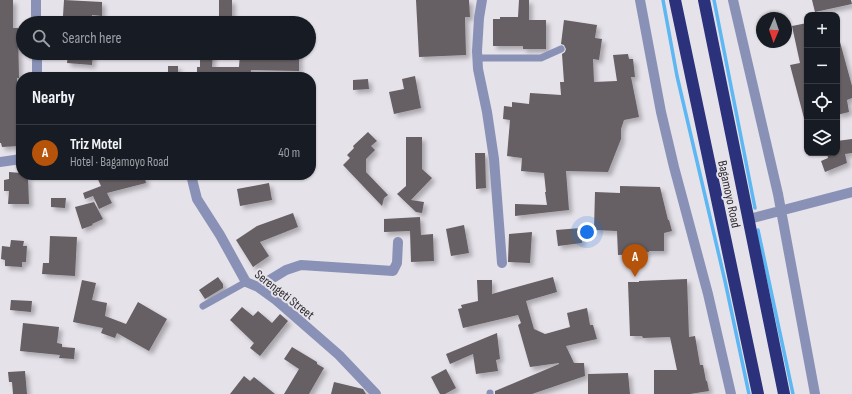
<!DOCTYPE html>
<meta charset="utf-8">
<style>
body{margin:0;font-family:"Sofia Sans Condensed",sans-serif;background:#20242c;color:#f1f3f6}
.controls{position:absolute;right:12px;top:12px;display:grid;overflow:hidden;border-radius:8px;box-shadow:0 1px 3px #0004}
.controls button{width:36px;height:36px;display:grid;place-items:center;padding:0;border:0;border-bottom:1px solid #363941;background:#171b24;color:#f1f3f6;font:20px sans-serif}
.compass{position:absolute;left:756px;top:12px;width:36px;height:36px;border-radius:50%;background:#171b24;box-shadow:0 1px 3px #0004;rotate:182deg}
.you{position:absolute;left:587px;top:232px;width:14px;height:14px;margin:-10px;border:3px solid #fff;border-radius:50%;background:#1a73e8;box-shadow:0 0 0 6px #1a73e833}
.badge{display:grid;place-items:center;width:26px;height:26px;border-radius:50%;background:#b45309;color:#fff;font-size:13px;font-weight:700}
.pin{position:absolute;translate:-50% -33px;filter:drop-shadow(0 1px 2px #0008)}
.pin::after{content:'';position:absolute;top:21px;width:14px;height:12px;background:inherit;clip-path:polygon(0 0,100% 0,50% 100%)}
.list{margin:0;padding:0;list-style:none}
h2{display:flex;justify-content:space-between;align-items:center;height:52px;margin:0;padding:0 16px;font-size:17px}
h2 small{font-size:13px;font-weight:400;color:#9ea1a6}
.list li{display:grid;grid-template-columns:26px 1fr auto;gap:12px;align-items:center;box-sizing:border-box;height:56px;padding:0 16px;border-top:1px solid #363941}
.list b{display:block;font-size:15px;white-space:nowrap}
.list p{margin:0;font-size:13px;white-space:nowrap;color:#9ea1a6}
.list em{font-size:13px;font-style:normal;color:#9ea1a6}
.icon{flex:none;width:22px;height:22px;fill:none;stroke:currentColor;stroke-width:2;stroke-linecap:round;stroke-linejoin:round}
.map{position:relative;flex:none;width:852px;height:394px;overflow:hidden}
.search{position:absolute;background:#171b24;box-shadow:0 1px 3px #0004;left:16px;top:16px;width:300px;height:44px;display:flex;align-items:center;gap:10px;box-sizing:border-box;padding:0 14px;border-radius:22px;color:#9ea1a6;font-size:15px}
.panel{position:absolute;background:#171b24;box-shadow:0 1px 3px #0004;left:16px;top:72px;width:300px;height:108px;border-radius:16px}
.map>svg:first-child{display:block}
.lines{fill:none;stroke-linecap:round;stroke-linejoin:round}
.stream{stroke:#5cb7f3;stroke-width:3.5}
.building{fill:#665f63;filter:url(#shadow)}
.lane{stroke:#8992b6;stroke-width:7}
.street{stroke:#8992b6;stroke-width:10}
.highway{stroke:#2b327b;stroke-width:12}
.labels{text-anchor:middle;stroke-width:4;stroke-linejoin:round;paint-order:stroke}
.street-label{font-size:13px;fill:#2e2c30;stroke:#e6e2ea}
</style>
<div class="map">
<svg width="852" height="394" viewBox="0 0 852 394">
<defs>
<filter id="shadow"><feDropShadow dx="3.5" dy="3.5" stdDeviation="2" flood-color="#0004"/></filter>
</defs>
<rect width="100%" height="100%" fill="#e6e2ea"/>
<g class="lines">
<path class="stream" d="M663,0L677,76L725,281L749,394
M714,0L755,208
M758,230L793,394"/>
</g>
<path class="building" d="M0,0H13V28H18L19,78H17L21,139V141H18L19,146L2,147L1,143H0Z
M64,0L102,2V16L92,15V21H85V23L67,22V16H63Z
M219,0H232V23H219Z
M416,0H469L470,17H465L466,55L419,57Z
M519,0H529V20H546V49H523V46H493V19H500V17H518Z
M812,0H851L852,4L815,12Z
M564,20L597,25L595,38L602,39L599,60L593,59L594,82L617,81L613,55L628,54L629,59H633L635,77H631L639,117L624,120L621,129V139L608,172L566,171L569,210L515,216V204L547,205L545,192H546L544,173L521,171L522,158L507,156L510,120L503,119L504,106L512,107V102L529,104L530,93L561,95L560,82H564L562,54L565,52L566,49L564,45L561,44Z
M807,23V117L804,118L790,65L800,63L792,26Z
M837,42H840L852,86V98L847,100L849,112L837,115Z
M68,53H93L92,65L67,63Z
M200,53H213L212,67H239L240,53H299V71L251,70L250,77H197V67H200Z
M168,66H178V77H168Z
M415,76L421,108L394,114L389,92L404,89L402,79Z
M368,79L369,89L353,90V80Z
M368,132L377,141L371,146L375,150L366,159V172L388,195L384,198L382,206L343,165L350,158L347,155L354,148L353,146Z
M406,137H422V169L432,178L411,200L424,202L422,213L416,212L397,194L406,186Z
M852,139V153L845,154L847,163L825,172L821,161L828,158L827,153H837V141Z
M475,153H485L486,188L476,189Z
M9,172L21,173L23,177H28L29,204H8L9,191H4V180L9,179Z
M96,175H144L146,183L107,193L112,203L99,209L93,196L85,199L83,193L101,186Z
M269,183L272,200L240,206L237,189Z
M620,186L660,187L668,220H669L672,231L664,233V251H649V252H637V254L618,255L617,231L594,230L595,192L620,193Z
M51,198H66L65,208L51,207Z
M94,202L103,219L92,224L93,225L82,229L75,207Z
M293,213L298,227L260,242L269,256L253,267L236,240L257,226Z
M420,217L421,235L433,234L434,261L411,262L410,231L384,232V219Z
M464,225L469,253L451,256L446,229Z
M581,228L582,243L558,246L556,230Z
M532,232L530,263L508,262L509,234Z
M50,236L77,237L75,276L42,274L43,263H49Z
M11,240L24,241L23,246H27L26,262H22V267L5,266V260L1,259L2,246L10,247Z
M218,277L223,284V288L205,299L199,290Z
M553,277L557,292L526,301L534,329L545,334L570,327L567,313L587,308L590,325H593L597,339L566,346L574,363H584L585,376L532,394H495V391L559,364V363L530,367L518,325L521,323L518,315L463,328L458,309L462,308L461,305L478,301L477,280H492V294Z
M687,279L689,337L695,336L700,365H703L706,381H707L709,391L690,394H654V370H677L670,337L643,338L642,336H630L628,282H639V281Z
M82,280L96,283L92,300L107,303L105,316L126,324L138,302L167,319L149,351L117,333L115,338L101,333L103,328L73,322Z
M11,300L32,301L31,312L10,310Z
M242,307L253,316L258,311L272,323L280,314L288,321L260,356L250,348L254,343L230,320Z
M23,323L59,327L57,343L62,344V347L75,348L74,359L59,358L60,355L20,351Z
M497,333L500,359L496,360L498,371L476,374L473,354L450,364L446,354Z
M292,347L317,362V364L324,368L309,394H284L299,369L284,359Z
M446,369L456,388L445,394H440L431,377Z
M25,371L27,394H13L12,382H9L8,372Z
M628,373L630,394H588V374Z
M244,376L250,381L254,377L275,394H230Z
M334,382L363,389L366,394H331Z"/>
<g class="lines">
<path class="lane" d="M478,58H541L561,49
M203,306L246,282
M490,393V394"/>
<path class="street" d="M36,0V23
M482,0L479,18L477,51L478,69L487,112L494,159L502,263
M640,0L661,112L674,167L708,294L731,394
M733,0L778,194L815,394
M37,53V77
M0,162L21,159
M191,175L197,199L220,235L246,282L258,287L276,300L339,355L376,394
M749,219L852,192
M258,287L286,270L301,265L393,271L397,263L398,242"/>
<path class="highway" d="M675,0L758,394
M704,0L784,394"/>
</g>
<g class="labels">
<g class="street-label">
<text transform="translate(730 194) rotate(78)" y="5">Bagamoyo Road</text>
<text transform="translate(285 294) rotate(38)" y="5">Serengeti Street</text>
</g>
</g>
</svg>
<div class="controls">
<button>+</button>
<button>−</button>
<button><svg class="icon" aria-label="locate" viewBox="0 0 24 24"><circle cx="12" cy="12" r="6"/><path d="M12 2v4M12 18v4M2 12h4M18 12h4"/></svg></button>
<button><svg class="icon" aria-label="layers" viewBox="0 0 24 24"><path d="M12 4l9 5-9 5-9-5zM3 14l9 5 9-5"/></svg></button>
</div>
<svg class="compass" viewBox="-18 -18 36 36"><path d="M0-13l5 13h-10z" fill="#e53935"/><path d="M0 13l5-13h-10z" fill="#9ea1a6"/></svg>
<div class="you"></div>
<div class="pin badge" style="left:635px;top:277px">A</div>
<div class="search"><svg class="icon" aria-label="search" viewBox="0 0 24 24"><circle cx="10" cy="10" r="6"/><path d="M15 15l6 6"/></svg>Search here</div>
<section class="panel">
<h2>Nearby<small></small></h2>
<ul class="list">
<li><span class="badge">A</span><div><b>Triz Motel</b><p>Hotel · Bagamoyo Road</p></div><em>40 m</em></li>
</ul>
</section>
</div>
